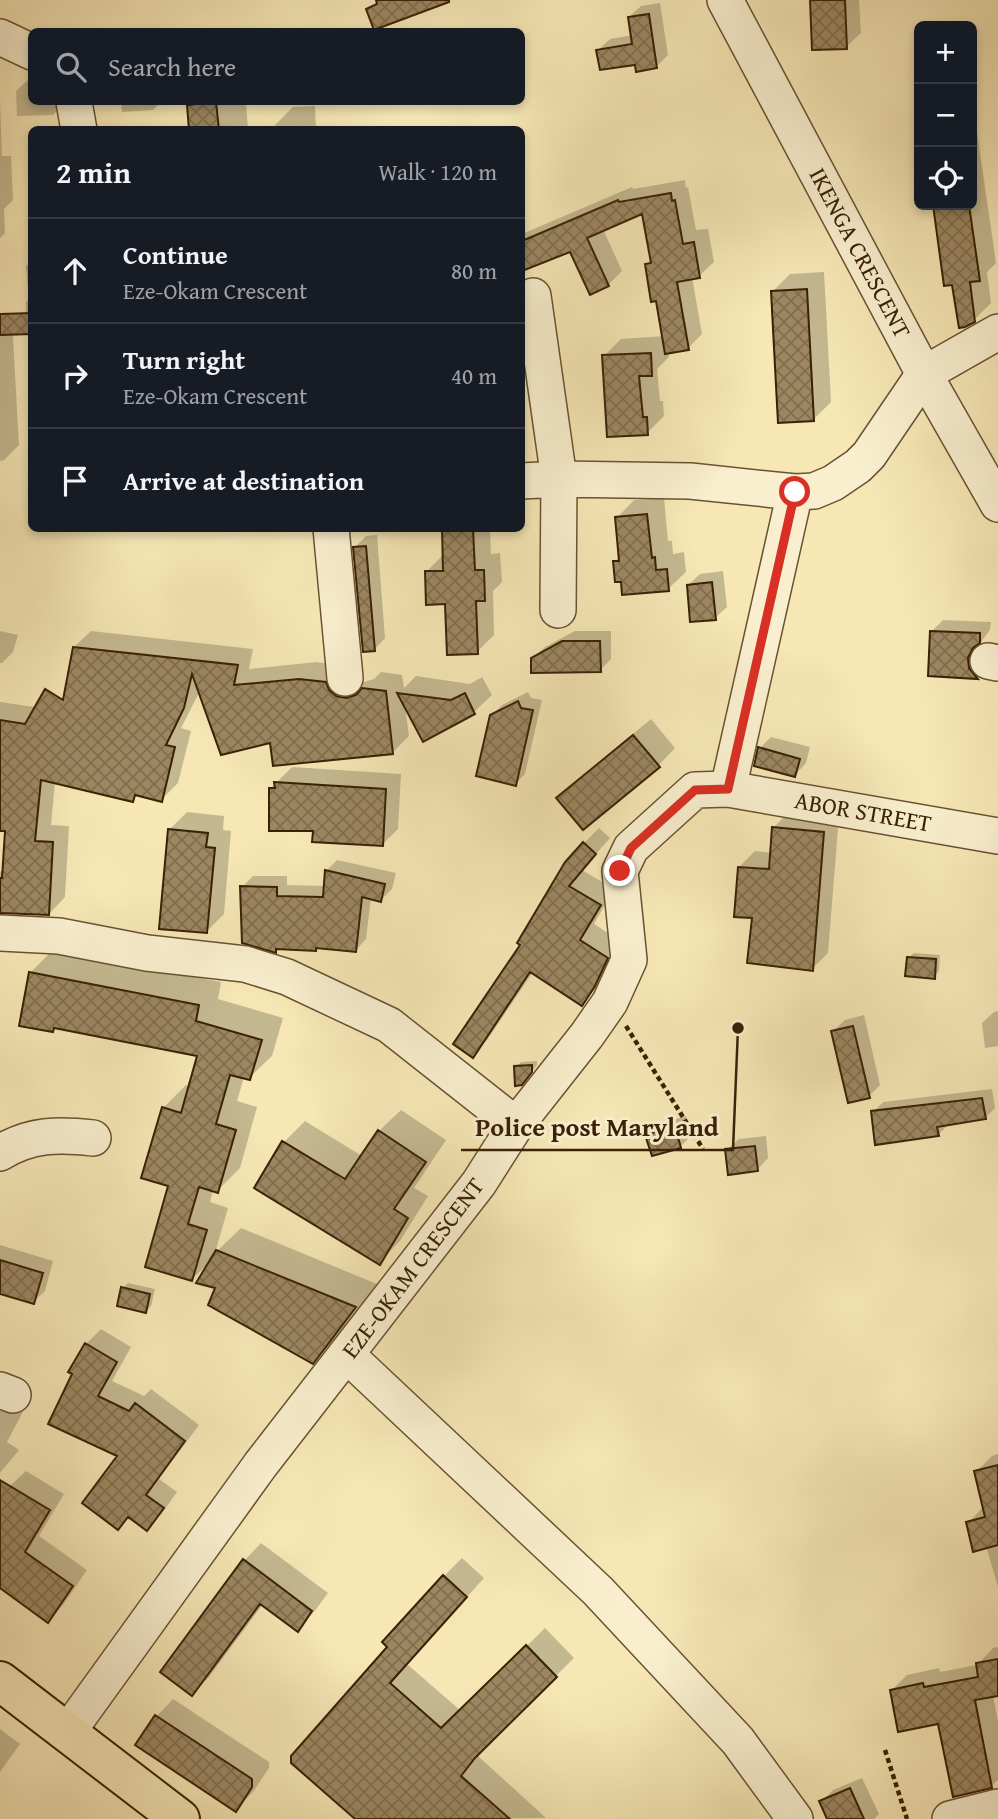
<!DOCTYPE html>
<meta charset="utf-8">
<style>
body{margin:0;font-family:"Gentium Book Plus",serif;background:#20242c;color:#f1f3f6}
.controls{position:absolute;right:21px;top:21px;display:grid;overflow:hidden;border-radius:10px;box-shadow:0 4px 10px #0003}
.controls button{width:63px;height:63px;display:grid;place-items:center;padding:0;border:0;border-bottom:2px solid #363941;background:#171b24;color:#f1f3f6;font:35px sans-serif}
.stop{position:absolute;width:21px;height:21px;margin:-16px;border:5px solid #d93025;border-radius:50%;background:#fff}
.stop.end{background:#d93025;border-color:#fff;box-shadow:0 2px 7px #0008}
.list{margin:0;padding:0;list-style:none}
h2{display:flex;justify-content:space-between;align-items:center;height:91px;margin:0;padding:0 28px;font-size:30px}
h2 small{font-size:23px;font-weight:400;color:#9ea1a6}
.list li{display:grid;grid-template-columns:46px 1fr auto;gap:21px;align-items:center;box-sizing:border-box;height:105px;padding:0 28px;border-top:2px solid #363941}
.list b{display:block;font-size:26px;white-space:nowrap}
.list p{margin:0;font-size:23px;white-space:nowrap;color:#9ea1a6}
.list em{font-size:23px;font-style:normal;color:#9ea1a6}
.icon{flex:none;width:38px;height:38px;fill:none;stroke:currentColor;stroke-width:2;stroke-linecap:round;stroke-linejoin:round}
.map{position:relative;flex:none;width:998px;height:1819px;overflow:hidden}
.search{position:absolute;background:#171b24;box-shadow:0 4px 10px #0003;left:28px;top:28px;width:497px;height:77px;display:flex;align-items:center;gap:18px;box-sizing:border-box;padding:0 24px;border-radius:10px;color:#9ea1a6;font-size:26px}
.panel{position:absolute;background:#171b24;box-shadow:0 4px 10px #0003;left:28px;top:126px;width:497px;height:406px;border-radius:10px}
.map>svg:first-child{display:block}
.shadow{fill:#0003}
.building{fill:url(#building-cross-hatch);stroke:#3a2005;stroke-width:2}
.lines{fill:none;stroke-linecap:round;stroke-linejoin:round}
.minor-casing{stroke:#695231;stroke-width:38}
.major-casing{stroke:#3a2005;stroke-width:42}
.path{stroke:#3a2005;stroke-width:4.5;stroke-dasharray:5 3.5;stroke-linecap:butt}
.minor{stroke:#f9efcf;stroke-width:35}
.major{stroke:#f6e7b5;stroke-width:38}
.route{stroke:#d93025;stroke-width:9}
.labels{text-anchor:middle;stroke-width:6;stroke-linejoin:round;paint-order:stroke}
.street-label{font-size:24px;fill:#3a2005;stroke:#f9efcf}
.leader{fill:none;stroke:#3a2005;stroke-width:2.5}
.callout-dot{fill:#3a2005;stroke:#f9efcf;stroke-width:2.5}
.callout-label{font-size:26px;text-anchor:middle;font-weight:bold;fill:#3a2005;stroke:#f9efcf;stroke-width:6;stroke-linejoin:round;paint-order:stroke}
</style>
<div class="map">
<svg width="998" height="1819" viewBox="0 0 998 1819">
<defs>
<pattern id="building-cross-hatch" width="8" height="8" patternUnits="userSpaceOnUse" patternTransform="scale(1.75)"><rect width="8" height="8" fill="#9c8761"/><path d="M0 0l8 8M0 8l8-8" fill="none" stroke="#806e4e"/></pattern>
</defs>
<rect width="100%" height="100%" fill="#f6e7b5"/>
<filter id="stains"><feTurbulence type="fractalNoise" baseFrequency=".00286" numOctaves="4"/><feColorMatrix values="0 0 0 0 .2 0 0 0 0 .09 0 0 0 0 .02 0 0 0 .5 -.17"/></filter>
<radialGradient id="worn" r=".72"><stop offset=".6" stop-color="#630" stop-opacity="0"/><stop offset="1" stop-color="#630" stop-opacity=".3"/></radialGradient>
<path class="shadow" d="M812,0H859L861,33L846,47Z
M660,3L668,55L656,67L598,50L610,39L633,35L629,17L641,6Z
M28,80H32V102L64,103L53,115L17,116L16,91Z
M0,100L2,156H11L13,200L4,209L5,233L0,238Z
M121,102H161L153,110L122,112Z
M192,102H246L248,130H191L189,105Z
M315,106L316,130H276L275,125L293,107Z
M977,132L996,263L987,272L991,303L974,320L953,283L946,284L935,205H972V133Z
M685,180L686,188L688,187L696,230L708,229L714,262L699,276L692,277L702,334L688,348L668,351L669,357L657,369L660,401H663L664,416L647,433L604,356L621,339L664,336L658,299L646,265L652,259L643,212L603,229L622,271L608,285L571,249L522,269V234L632,187L633,189Z
M32,261V332H27L26,302L29,299L26,266Z
M824,272L831,402L814,419L773,291L790,274Z
M0,319H12L19,445L4,460L0,461Z
M664,498L668,541H672L673,554L684,552L686,572L668,589L623,580L615,562L620,556L617,518L634,500Z
M443,528H490L491,554L500,553L502,582L493,591L494,635L477,652L426,572L444,554Z
M377,535L385,638L374,650L355,547L366,536Z
M723,571L727,607L715,618L688,585L700,574Z
M943,620L991,622L990,630L979,645L980,656L988,666L977,677L929,675L931,632Z
M0,631L18,635L13,652L2,663H0Z
M91,631L253,649L249,669L317,662L342,666L353,680L364,682L374,679L381,672L402,675L404,688L416,676L470,684L482,677L492,695L474,712L423,739L405,706L409,736L392,753L272,741L200,691L181,728L191,731L178,783L161,800L138,794L133,800L55,782L51,825L69,826L65,897L49,914L0,911V872L5,867L6,830L0,829V702L63,711L74,647Z
M575,631H611V659L600,670L533,658L545,647Z
M528,692L531,698L542,700L525,774L515,784L491,716L502,705Z
M651,719L675,748L658,766L559,798L576,781Z
M771,737L810,747L806,763L795,775L760,748Z
M292,767L401,774L398,829L382,845L315,829L270,789Z
M790,811L839,816L828,953L812,969L754,917L739,867L755,851L772,853L774,827Z
M187,812L224,816L223,830L231,831L224,914L207,931L169,830Z
M599,828L610,838L582,870L614,889L594,924L622,942L610,969L596,989L581,1004L533,972L487,1040L472,1055L584,843Z
M337,860L396,873L392,889L381,900L371,898L366,939L355,951L318,946L278,948L276,951L242,887L253,876H287V885L325,886L326,871Z
M53,950L221,982L218,999L283,1018L272,1056L249,1078L244,1077L237,1101L257,1107L240,1168L217,1191L213,1190L210,1202L228,1208L215,1253L241,1228L377,1284L335,1340L312,1362L217,1287L210,1262L192,1279L170,1185L163,1108L186,1085L190,1087L199,1055L56,1027L52,1030L31,972Z
M914,953L940,955L939,971L934,977L908,958Z
M998,1011V1046L985,1048L982,1023L994,1012Z
M864,1015L880,1085L869,1096L833,1031L845,1020Z
M537,1061V1065L527,1078L516,1067L521,1062Z
M992,1089L995,1108L985,1118L948,1125L938,1135L873,1112L883,1102Z
M401,1110L446,1140L414,1188L428,1196L400,1241L379,1262L284,1142L305,1121L362,1156L379,1131Z
M686,1116L692,1135L681,1146L653,1154L647,1136L659,1124Z
M766,1136L768,1158L757,1170L727,1150L739,1139Z
M0,1245L53,1261L45,1291L33,1302L0,1292Z
M128,1283L155,1289L151,1306L146,1311L123,1288Z
M101,1329L131,1347L112,1381L144,1396L151,1389L199,1425L159,1479L177,1492L162,1513L147,1528L130,1516L118,1528L119,1455L51,1423L86,1344Z
M0,1388L29,1400L7,1442L19,1450L0,1473Z
M998,1454V1587L986,1546L968,1523L984,1506L976,1472L992,1456Z
M26,1471L64,1494L39,1536L87,1570L63,1605L48,1620L0,1586V1504L10,1486Z
M261,1543L328,1593L314,1612L297,1629L263,1604L209,1677L192,1694L244,1561Z
M462,1558L484,1578L407,1664L461,1711L545,1628L574,1658L492,1739L478,1756L546,1818L358,1819L389,1646L444,1576Z
M998,1647V1695L993,1696L998,1722V1780L991,1786L940,1721L891,1691L907,1675L939,1668L940,1672L977,1665L993,1648Z
M173,1699L269,1762V1768L253,1792L236,1809L156,1717Z
M0,1729L20,1744L0,1772Z
M862,1778L879,1814L874,1819H829L821,1802L833,1790Z"/>
<path class="building" d="M376,0H449V2L374,30L366,9L377,4Z
M810,0H845L847,49L812,50Z
M649,14L657,68L636,72L635,65L600,70L596,50L632,44L628,17Z
M216,102L219,130H189L187,105Z
M671,193L672,201L675,200L683,244L694,242L700,278L677,282L689,350L665,354L656,301L651,302L645,264L651,263L642,214L587,238L609,286L590,295L570,252L522,271V241L618,200L619,202Z
M933,205H969L980,281L970,282L975,322L965,327L959,328L952,285L944,286Z
M807,289L814,421L778,423L771,291Z
M32,313V334L0,335V314Z
M651,353L652,376H639L643,417H647L648,435L607,437L602,355Z
M647,514L652,558L655,557L656,570L667,569L669,591L622,595L621,582H615L613,561H619L615,517Z
M442,528H473L475,570H484L485,601H476L478,654L447,655L445,604L426,605L425,571H443Z
M366,546L375,651L363,652L353,547Z
M712,582L716,620L690,622L687,585Z
M930,631L980,633V643L973,648L968,658L969,668L978,679L928,676Z
M562,641H600L601,672L531,673V658Z
M73,647L238,665L234,685L299,679L326,682L329,690L336,696L346,698L356,695L362,688L386,691L393,754L273,766L270,743L221,755L192,674L184,708L166,745L175,747L162,802L135,795L133,802L41,780L35,841L53,842L49,915L0,913V878H2L5,831H0V720L25,724L45,689L63,700Z
M397,693L451,700L465,693L475,714L423,742Z
M518,701L521,708L533,710L516,786L476,776L490,715Z
M633,735L660,767L583,830L556,798Z
M758,747L800,759L795,777L754,766Z
M274,782L386,789L383,846L312,842L313,831H269V788H275Z
M772,827L824,832L813,971L747,963L752,918L734,917L738,867L769,869Z
M168,829L208,833L206,847L215,848L207,933L159,929Z
M583,842L596,854L569,886L601,905L580,940L608,958L595,986L582,1006L530,972L473,1058L453,1044L520,945L517,943L565,862Z
M325,870L385,884L381,902L362,897L356,952L316,948V951L276,949V953L242,943L240,886L277,887V896L323,897Z
M907,957L936,959L935,979L905,976Z
M29,972L199,1005L196,1021L262,1040L250,1080L230,1075L216,1124L236,1130L218,1193L199,1187L188,1224L207,1230L192,1281L145,1267L168,1186L141,1178L162,1107L181,1113L197,1056L54,1028L53,1032L19,1026Z
M853,1026L870,1098L848,1103L831,1031Z
M532,1065V1072L522,1085L515,1086L514,1066Z
M982,1098L986,1119L937,1127L939,1136L875,1145L871,1111Z
M675,1126L681,1148L652,1156L645,1135Z
M378,1130L426,1162L394,1209L408,1218L380,1265L254,1188L282,1141L345,1179Z
M755,1146L758,1171L728,1175L725,1149Z
M216,1250L356,1307L313,1364L208,1305L215,1288L196,1283Z
M0,1260L43,1273L34,1304L0,1294Z
M121,1287L150,1294L146,1313L117,1306Z
M85,1343L117,1362L98,1396L129,1411L135,1403L185,1441L146,1495L164,1508L147,1531L128,1517L118,1530L82,1503L117,1456L48,1424L72,1374L68,1372Z
M998,1465V1545L973,1552L966,1522L985,1517L974,1471Z
M0,1480L50,1510L25,1552L73,1586L48,1623L0,1588Z
M243,1559L312,1611L298,1632L260,1604L192,1696L160,1672Z
M443,1575L467,1597L390,1683L441,1728L526,1645L557,1677L475,1758L461,1776L510,1819H355L291,1763V1756L387,1647L382,1642Z
M998,1659V1696L975,1700L992,1788L953,1797L938,1724L898,1732L890,1690L923,1683L924,1687L978,1677L976,1663Z
M155,1715L252,1779V1787L236,1812L135,1745Z
M850,1788L864,1819H827L819,1801Z"/>
<g class="lines">
<g class="minor-casing">
<path id="minor" d="M725,0L924,374L998,504
M0,37L32,52
M74,102L79,130
M533,296L559,479L558,610
M522,481L559,479L690,481L795,492L814,491L833,483L858,466L869,455L924,374L998,332
M331,528L345,678
M988,661L998,663
M728,789L795,492
M0,933L59,936L147,953L245,964L287,977L389,1025L516,1125
M0,1153C30,1134 59,1134 93,1138
M347,1355L598,1591L738,1741L795,1819
M0,1390L13,1395
M67,1733L261,1464L479,1183L516,1125L587,1035L610,1002L629,960L620,871L631,848L695,790L728,789L998,836
M950,1819L998,1807"/>
</g>
<g class="major-casing">
<path id="major" d="M0,1681L180,1819"/>
</g>
<path class="path" d="M626,1026L703,1149
M885,1750L907,1819"/>
<use href="#minor" class="minor"/>
<use href="#major" class="major"/>
</g>
<g class="lines">
<path class="route" d="M620,871L631,848L695,790L728,789L795,492"/>
</g>
<g class="labels">
<g class="street-label">
<text transform="translate(860 253) rotate(62)" y="8">IKENGA CRESCENT</text>
<text transform="translate(863 812) rotate(10)" y="8">ABOR STREET</text>
<text transform="translate(413 1268) rotate(-53)" y="8">EZE-OKAM CRESCENT</text>
</g>
</g>
<path class="leader" d="M738 1028L733 1150H461"/>
<circle class="callout-dot" cx="738" cy="1028" r="7"/>
<g class="callout-label">
<text x="597" y="1136">Police post Maryland</text>
</g>
<rect width="100%" height="100%" filter="url(#stains)"/>
<rect width="100%" height="100%" fill="url(#worn)"/>
</svg>
<div class="controls">
<button>+</button>
<button>−</button>
<button><svg class="icon" aria-label="locate" viewBox="0 0 24 24"><circle cx="12" cy="12" r="6"/><path d="M12 2v4M12 18v4M2 12h4M18 12h4"/></svg></button>
</div>
<div class="stop" style="left:795px;top:492px"></div>
<div class="stop end" style="left:620px;top:871px"></div>
<div class="search"><svg class="icon" aria-label="search" viewBox="0 0 24 24"><circle cx="10" cy="10" r="6"/><path d="M15 15l6 6"/></svg>Search here</div>
<section class="panel">
<h2>2 min<small>Walk · 120 m</small></h2>
<ul class="list">
<li><svg class="icon" aria-label="ahead" viewBox="0 0 24 24"><path d="M12 20V5M6 11l6-6 6 6"/></svg><div><b>Continue</b><p>Eze-Okam Crescent</p></div><em>80 m</em></li>
<li><svg class="icon" aria-label="right" viewBox="0 0 24 24"><path d="M7 20v-9h11M14 6l5 5-5 5"/></svg><div><b>Turn right</b><p>Eze-Okam Crescent</p></div><em>40 m</em></li>
<li><svg class="icon" aria-label="arrive" viewBox="0 0 24 24"><path d="M6 21V4h12l-3 4 3 4H6"/></svg><div><b>Arrive at destination</b></div></li>
</ul>
</section>
</div>
